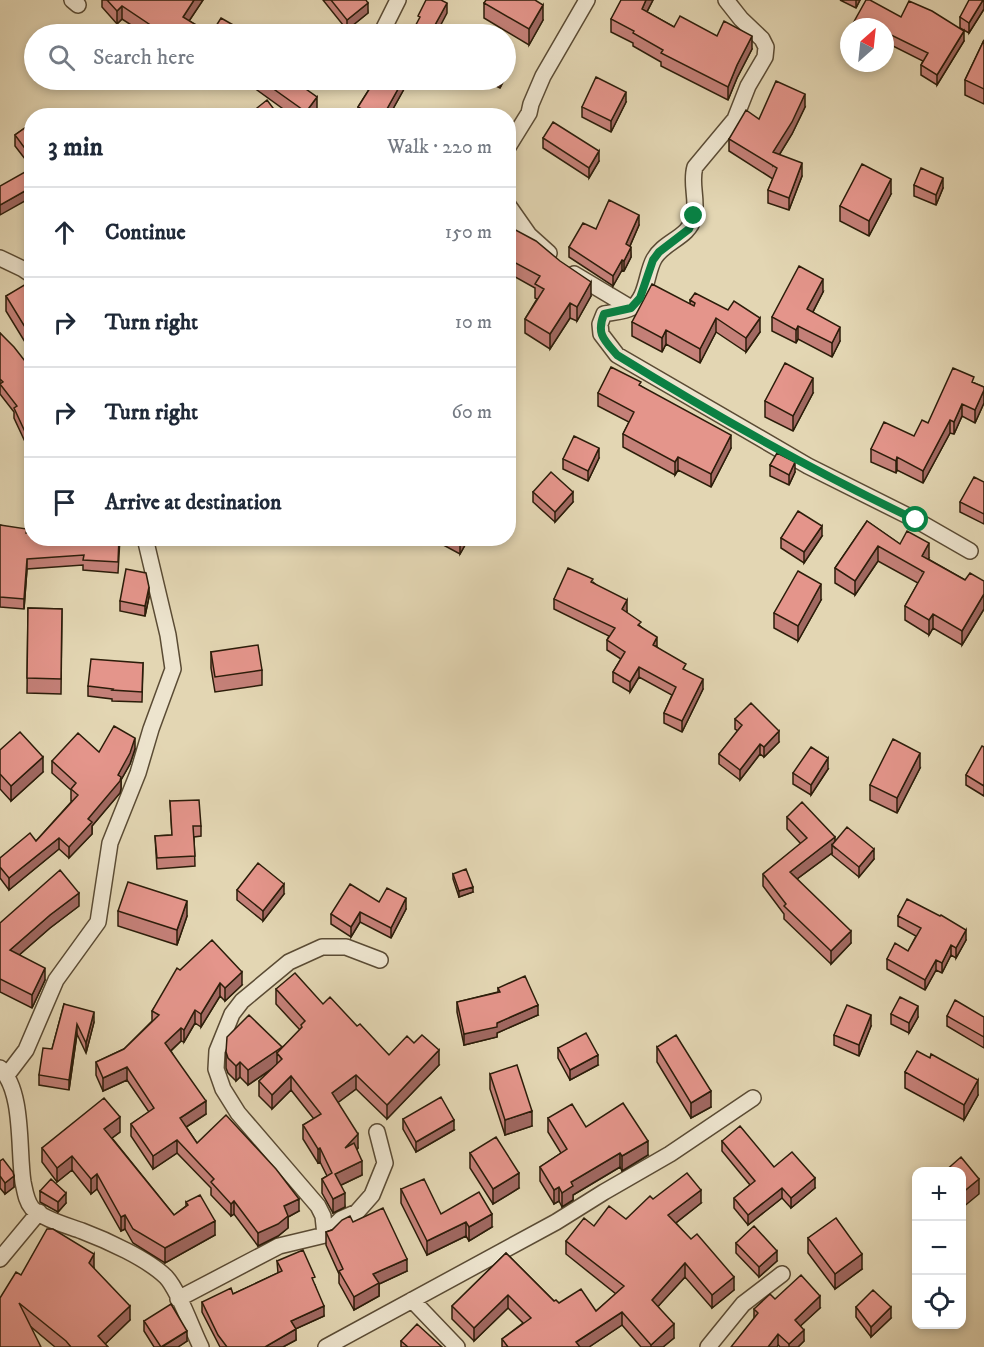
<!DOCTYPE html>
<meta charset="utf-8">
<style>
body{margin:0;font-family:"IM FELL DW Pica",serif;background:#f6f6f7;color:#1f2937}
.controls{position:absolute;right:18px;bottom:18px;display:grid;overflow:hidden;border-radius:12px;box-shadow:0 3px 9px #0003}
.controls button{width:54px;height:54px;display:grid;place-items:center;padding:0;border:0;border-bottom:2px solid #e0e1e3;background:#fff;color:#1f2937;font:30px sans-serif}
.compass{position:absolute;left:840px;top:18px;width:54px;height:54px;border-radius:50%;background:#fff;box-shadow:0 3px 9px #0003;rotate:27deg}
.stop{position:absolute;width:18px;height:18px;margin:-14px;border:4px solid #0b8043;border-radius:50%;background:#fff}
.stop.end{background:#0b8043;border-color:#fff;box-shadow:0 2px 6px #0008}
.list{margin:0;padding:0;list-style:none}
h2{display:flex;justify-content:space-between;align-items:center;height:78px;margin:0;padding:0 24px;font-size:26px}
h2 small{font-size:20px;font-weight:400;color:#747a83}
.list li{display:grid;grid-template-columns:39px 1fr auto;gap:18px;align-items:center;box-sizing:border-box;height:90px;padding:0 24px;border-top:2px solid #e0e1e3}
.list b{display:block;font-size:22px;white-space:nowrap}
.list em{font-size:20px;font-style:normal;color:#747a83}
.icon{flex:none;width:33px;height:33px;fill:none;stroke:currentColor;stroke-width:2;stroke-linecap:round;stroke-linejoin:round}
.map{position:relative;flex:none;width:984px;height:1347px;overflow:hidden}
.search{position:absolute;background:#fff;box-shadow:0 3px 9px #0003;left:24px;top:24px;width:492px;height:66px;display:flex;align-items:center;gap:15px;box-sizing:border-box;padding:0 21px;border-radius:33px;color:#747a83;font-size:22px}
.panel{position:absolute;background:#fff;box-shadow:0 3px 9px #0003;left:24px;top:108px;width:492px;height:438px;border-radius:24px}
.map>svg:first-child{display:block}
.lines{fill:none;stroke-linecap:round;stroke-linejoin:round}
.street-casing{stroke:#5a4b34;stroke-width:18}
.street{stroke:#ede4ce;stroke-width:15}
.wall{fill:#c48078;stroke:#2c1d0a;stroke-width:1.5}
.shaded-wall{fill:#a06861;stroke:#2c1d0a;stroke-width:1.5}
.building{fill:#e4958b;stroke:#2c1d0a;stroke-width:1.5}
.route{stroke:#0b8043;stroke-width:8}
</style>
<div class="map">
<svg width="984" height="1347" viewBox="0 0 984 1347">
<rect width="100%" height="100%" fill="#e3d6b3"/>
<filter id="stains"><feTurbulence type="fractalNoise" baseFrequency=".00333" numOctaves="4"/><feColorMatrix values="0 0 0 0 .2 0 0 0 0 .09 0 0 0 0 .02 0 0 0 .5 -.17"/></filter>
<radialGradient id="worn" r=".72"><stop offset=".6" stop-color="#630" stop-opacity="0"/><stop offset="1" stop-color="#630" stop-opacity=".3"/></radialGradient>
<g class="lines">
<g class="street-casing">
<path id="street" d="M72,0L78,5
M726,0L741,19L762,39L766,47L765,57L748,86L735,119L695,167C690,183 698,200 694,217C689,238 664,241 654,259C646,273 647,299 631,308C624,312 612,312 604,314L600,324L601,334L617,355L808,466L916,520L970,551
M381,34L398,0
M508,147L529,113L531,104L543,76L587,0
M508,205L529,235L549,253
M0,258L23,269L32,275
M574,274L631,308
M0,1068C24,1091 18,1150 23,1182C25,1191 26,1201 32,1208C42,1219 69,1226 82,1231C106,1240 148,1259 166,1277C179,1291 192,1329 201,1347
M7,1075L26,1050L56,980L98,922L110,843L138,773L151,729L173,669L168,635L145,538
M325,1235L323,1216L318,1206L238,1113L223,1089L216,1069L217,1051L232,1014L242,1001L289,962L322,947H346L380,960
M0,1259L39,1212
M178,1299L279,1246L325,1235L341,1219L357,1212L372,1195L385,1163L377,1132
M412,1300L457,1347
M326,1347L556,1222L604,1192L670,1154L753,1098
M708,1347L743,1304L782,1274"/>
</g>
<use href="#street" class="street"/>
</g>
<path class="wall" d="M102,0H203L189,21L211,34H145L122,19L117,24L102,7Z
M323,0H366L368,13L347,30Z
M653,0L647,12L674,27L717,36L752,49L737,78L728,100L661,66V62L633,46V43L611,32V19Z
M840,0H860L856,8Z
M984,0V9L969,33L960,28V17Z
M484,3L543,20L529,45L484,18Z
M901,17L964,41L937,85L921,75V65L923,61L885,42V27Z
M984,40V104L965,95V80Z
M243,80H293L317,110L313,116H293Z
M375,80H409L389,116H358V107Z
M426,80H439L436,85Z
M484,80H504L500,88Z
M626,102L611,132L582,117V107Z
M805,107L792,134L779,155L802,176L789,210L768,203V190L773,179L729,151V139L759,119Z
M32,123V168L15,146V135Z
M543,138L599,161L589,178L543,148Z
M914,185L943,188L936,205L914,196Z
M891,194L869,236L840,221V206Z
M639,225L630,246L631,257L624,271L622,270L613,286L569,257V247L596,229Z
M508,226L591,296L577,321L570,318L550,349L525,333V319L537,299L535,298V288L508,273Z
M32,283V345L28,347L6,311V296Z
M823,292L813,312L840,341L832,357L798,339L796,343L772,331V317Z
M690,300L760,332L746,352L716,332L700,363L666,344L662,352L632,336V322L690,305Z
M0,333L32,370L27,446L14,418V412L0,394Z
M974,383L984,387V403L975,423L962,416L954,434L950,433L923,483L897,470L896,473L871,462V449L914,436Z
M641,386L731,448L711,487L678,470L675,475L623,447V434L629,422L598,406V393Z
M813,393L793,431L765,417V401Z
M599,458L588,481L563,469V459Z
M770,465L795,472L789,485L770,476Z
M984,482V524L960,512V502Z
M533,492L573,502L555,522L533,502Z
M867,521L900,544L929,558L928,559L965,580L984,581V609L962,645L933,628L929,635L905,620V606L918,583L878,561L855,595L835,583V568Z
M0,525L27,533L120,538L118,573L83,570V565L27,569L24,609L0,607Z
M822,536L804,563L781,548V538Z
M434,538H469L460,554L434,540Z
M593,582L627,611L626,612L641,627L657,647L686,671L703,689L682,732L664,723V713L672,695L639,677L630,692L613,682V672L621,659L607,650V640L609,636L554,609V599Z
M149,597L145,616L120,611V601Z
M821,600L798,641L774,628V613Z
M28,608L62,609L61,694L27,693Z
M211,652L262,670V685L215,692L211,668Z
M143,663L142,702L112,701V699L88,696V686Z
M735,719L779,742L764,757L760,754L740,780L719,764V754L738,731L735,729Z
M984,747V796L966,785V775Z
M135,749L130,764L121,780V789L120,793L92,826V834L69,858L59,849L9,890L0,878V858L36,841L72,801H71V790L52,773V761L99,752Z
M0,750L43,772L11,801L0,789Z
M920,768L897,813L870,800V785Z
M828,769L811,795L793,784V773Z
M170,801L201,826V836L194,837L195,866L157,869L155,836L172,835Z
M787,817L874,859L859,877L832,855V853L797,879L851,943L831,964L784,919V914L763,886V874L801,844L787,829Z
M453,874L473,892L459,897L453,879Z
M237,890L284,894L263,921L237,900Z
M379,902L406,909L391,938L360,922L351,937L331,924V914Z
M79,906L50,928L19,955L45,980L32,1008L0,992V923Z
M118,911L187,916L177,945L118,926Z
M898,916L966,940L956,958L951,955L942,973L936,970L925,990L887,969V959L908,951L916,936L898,926Z
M180,970L242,985L225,1001L220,996L201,1027L195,1023L184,1042L181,1041L171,1051L206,1114L186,1127L197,1143L299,1211L288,1217V1228L278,1236L258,1246L234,1214L231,1216L211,1195V1188L177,1153L153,1169L131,1136V1124L149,1112L127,1080L103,1091L96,1075V1062L124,1049L152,1021V1011Z
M498,988L538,1015L497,1033V1037L464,1045L457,1012V1002L498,992Z
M276,989L323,1004L357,1026L389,1055L439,1065L387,1119L356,1089L338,1102L358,1148L357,1150L362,1175L341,1185L345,1207L333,1213L322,1193V1179L327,1176L320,1162L318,1163L303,1139V1125L314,1119L291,1090L272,1109L259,1096V1081L272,1069L248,1085L240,1077L236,1081L228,1073L226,1068V1052L282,1048L300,1030L276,1004Z
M64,1004L94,1022L86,1053L77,1034L69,1090L39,1085V1075L52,1049Z
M891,1014L918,1017L909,1033L891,1024Z
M947,1016L984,1017V1048L947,1026Z
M871,1026L859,1056L834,1045V1035Z
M657,1047L711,1107L691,1118L657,1062Z
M558,1048L598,1065L570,1080L558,1058Z
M905,1072L978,1095L964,1120L905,1088Z
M490,1074L532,1126L505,1135L490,1089Z
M548,1118L586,1127L648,1155L622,1171L620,1167L573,1195V1200L562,1207L559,1201L554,1204L540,1181V1167L561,1153L548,1132Z
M403,1119L454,1130L416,1152L403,1129Z
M120,1132L112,1138L174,1215L186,1206V1202L215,1235L165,1263L133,1243L125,1229L121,1231L97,1189L91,1194L72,1170L57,1182L42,1162V1148Z
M722,1141L774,1167L815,1188L791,1208L782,1198L748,1225L734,1208V1198L750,1185L722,1151Z
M470,1153L519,1188L493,1204L470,1168Z
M0,1161L14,1187L5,1194L0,1188Z
M401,1189L441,1214L492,1227L469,1241L466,1236L427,1255L401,1203Z
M40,1191L66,1203L58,1212L40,1202Z
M653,1199L701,1203L676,1223L734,1290L712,1308L685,1277L658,1306L674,1338L663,1347H641L622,1325L589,1347H502V1339L523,1323L508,1308L474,1341L452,1319V1306L506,1253L554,1301L559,1303L596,1311L616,1294L566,1254V1241L594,1226L626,1219Z
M353,1222L407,1271L379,1284V1296L354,1310L339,1283V1274L326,1245V1232Z
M808,1238L862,1269L835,1289L808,1253Z
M736,1243L777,1261L759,1277L736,1253Z
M277,1261L315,1285L324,1316L295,1329L296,1340L283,1347H220L202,1312V1302L233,1294L278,1273Z
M94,1268V1269L130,1320L105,1344L108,1347H55L31,1327L0,1347L21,1275Z
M775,1299L820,1308L800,1326L804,1341L798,1347H780L754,1318V1309Z
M856,1307L891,1318L871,1337L856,1317Z
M144,1321L187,1341L178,1347H154L144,1331Z
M401,1341L442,1347H401Z"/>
<path class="shaded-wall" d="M194,0H203L183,30V17Z
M646,0H653L642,21V9Z
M856,0H860L856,8Z
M983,0H984V9L969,33V23Z
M368,3V13L347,30V20Z
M447,3V13L436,34H430Z
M543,5V20L529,45V29Z
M122,6V19L117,24V11Z
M964,31V41L937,85V75Z
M752,36V49L737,78L728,100V87L737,65Z
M510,57V68L506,77V67Z
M403,80H409L389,116H383Z
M500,80H504L500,88Z
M626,92V102L611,132V121Z
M805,94V107L792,134L773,165V152Z
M317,97V110L313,116H306V112Z
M599,151V161L589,178V168Z
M802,163V176L789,210V198Z
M943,178V188L936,205V195Z
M891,179V194L869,236V221Z
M32,187V197L0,215V205Z
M639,215V225L626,255V244Z
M631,247V257L624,271V261Z
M622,260V270L613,286V276Z
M823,279V292L807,323V309Z
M591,282V296L577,321V307Z
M570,303V318L550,349V334Z
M716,318V332L700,363V349Z
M760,318V332L746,352V338Z
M798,326V339L796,343V330Z
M840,327V341L832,357V343Z
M32,330V345L28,347V332Z
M666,330V344L662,352V338Z
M813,378V393L793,431V416Z
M984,390V403L975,423V410Z
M962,404V416L954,434V422Z
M950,420V433L923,483V471Z
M32,434V444L27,446V436Z
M731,435V448L711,487V474Z
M599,448V458L588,481V471Z
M514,449V459L508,469V459Z
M678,457V470L675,475V462Z
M897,457V470L896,473V461Z
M795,462V472L789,485V475Z
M573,492V502L555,522V512Z
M822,526V536L804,563V552Z
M463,538H469L460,554V544Z
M929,543V558L922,570V556Z
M878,546V561L855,595V581Z
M27,559V569L24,609V599Z
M821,584V600L798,641V626Z
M149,587V597L145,616V606Z
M984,594V609L962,645V631Z
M627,600V611L622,619V609Z
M933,614V628L929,635V620Z
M657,637V647L653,645Z
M639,667V677L630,692V682Z
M703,679V689L682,732V721Z
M779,731V742L764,757V747Z
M135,738V749L130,764L121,780V789L120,793L92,826V834L69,858V847L118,775Z
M760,744V754L740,780V770Z
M920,753V768L897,813V798Z
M43,757V772L11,801V786Z
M828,758V769L811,795V785Z
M835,837V848L832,845V853L790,884V872Z
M59,838V849L9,890V878Z
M874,849V859L859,877V867Z
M284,884V894L263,921V911Z
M473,887V892L459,897V891Z
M79,893V906L50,928L10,963V950L50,915Z
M406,898V909L391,938V928Z
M187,901V916L177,945V930Z
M360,912V922L351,937V927Z
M966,930V940L956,958V948Z
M851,931V943L831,964V951Z
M951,945V955L942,973V963Z
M936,960V970L925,990V980Z
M45,968V980L32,1008V995Z
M242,972V985L225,1001V988Z
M220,983V996L201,1027V1014Z
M538,1005V1015L497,1033V1037L464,1045V1034L497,1023Z
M918,1006V1017L909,1033V1023Z
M195,1010V1023L184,1042V1030Z
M94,1012V1022L86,1053V1043Z
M871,1015V1026L859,1056V1045Z
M77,1024V1034L69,1090V1080Z
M181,1028V1041L165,1056V1043Z
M282,1047V1059L277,1053V1065L248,1085V1070Z
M439,1050V1065L387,1119V1105Z
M598,1055V1065L570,1080V1070Z
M240,1062V1077L236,1081V1066Z
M127,1067V1080L103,1091V1078Z
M356,1075V1089L332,1107V1093Z
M291,1076V1090L272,1109V1095Z
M978,1080V1095L964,1120V1105Z
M711,1091V1107L691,1118V1103Z
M206,1101V1114L180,1131V1118Z
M532,1111V1126L505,1135V1120Z
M120,1117V1132L104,1144V1129Z
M454,1120V1130L416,1152V1142Z
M358,1134V1148L345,1162V1148Z
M177,1140V1153L153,1169V1156Z
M648,1141V1155L622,1171V1156Z
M320,1148V1162L318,1163V1149Z
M620,1153V1167L573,1195V1200L562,1207V1193L571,1182Z
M72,1156V1170L57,1182V1168Z
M362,1161V1175L335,1188V1174Z
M519,1173V1188L493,1204V1189Z
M97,1174V1189L91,1194V1179Z
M14,1176V1187L5,1194V1183Z
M815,1178V1188L791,1208V1198Z
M979,1179V1194L962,1208V1193Z
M559,1187V1201L554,1204V1190Z
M782,1188V1198L748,1225V1215Z
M701,1190V1203L668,1229V1215Z
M66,1193V1203L58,1212V1202Z
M345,1193V1207L333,1213V1199Z
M299,1199V1211L288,1217V1228L278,1236L258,1246V1233L284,1206Z
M234,1201V1214L231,1216V1204Z
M492,1214V1227L469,1241V1227Z
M125,1215V1229L121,1231V1217Z
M215,1221V1235L165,1263V1248Z
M466,1222V1236L427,1255V1241Z
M777,1251V1261L759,1277V1267Z
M94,1254V1268L89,1278V1263Z
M862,1254V1269L835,1289V1274Z
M407,1259V1271L379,1284V1296L354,1310V1297L373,1274Z
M685,1263V1277L652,1313V1300Z
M734,1277V1290L712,1308V1295Z
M508,1295V1308L474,1341V1328Z
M820,1296V1308L795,1331V1320Z
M130,1306V1320L102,1347L98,1336Z
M324,1306V1316L291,1331V1321Z
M891,1307V1318L871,1337V1327Z
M622,1312V1325L589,1347H576V1342Z
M674,1324V1338L663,1347H651V1345Z
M296,1329V1340L283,1347H265Z
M804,1330V1341L798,1347H789V1344Z
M187,1331V1341L178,1347H162Z
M778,1334V1345L777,1347H768Z"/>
<path class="building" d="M107,0H194L183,17L211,34H187L185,33L184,34H164L122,6L117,11Z
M331,0H366L368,3L347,20Z
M426,0H441L447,3L430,34H411L420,17L418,16Z
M486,0H535L543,5L529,29L484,3Z
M621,0H646L642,9L674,27L680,16L717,36L724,21L752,36L737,65L728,87L661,53L663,50L633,33L634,31L611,19Z
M866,0H870L901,17L909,1L932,11L964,31L937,75L921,65L928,53L885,32V27H851Z
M969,0H983L969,23L960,17Z
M221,18L249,34H211Z
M984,40V89L965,80Z
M506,55L510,57L506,67Z
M596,77L626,92L611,121L582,107Z
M261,80H293L317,97L306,112Z
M375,80H403L383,116H374L358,107Z
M776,81L805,94L792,122L773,152L802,163L789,198L768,190L777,168L729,139L746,110L759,119Z
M267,100L279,116H247Z
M553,122L599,151L589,168L543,138Z
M32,123V158L15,135Z
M862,164L891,179L869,221L840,206Z
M32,168V187L0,205V186Z
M921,168L943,178L936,195L914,185Z
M609,200L639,215L626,244L631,247L624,261L622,260L613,276L569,247L583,223L596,229Z
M508,226L536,241L560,261L591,282L577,307L570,303L550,334L525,319L544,289L535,284L540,276L508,259Z
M799,266L823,279L807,309L840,327L832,343L798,326L796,330L772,317Z
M31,281L32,283V330L28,332L6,296Z
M652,284L694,306L695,303L690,300L695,293L728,310L734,301L760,318L746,338L716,318L700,349L666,330L662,338L632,322Z
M0,333L14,347L32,370V434L27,436L14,408L17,406L0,384L3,382L0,379Z
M785,363L813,378L793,416L765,401Z
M611,367L641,382L639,385L731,435L711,474L678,457L675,462L623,434L634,412L598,393Z
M953,368L974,377L972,382L984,387V390L975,410L962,404L954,422L950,420L923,471L897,457L896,461L871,449L884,422L914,436L922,420L928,423Z
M574,436L599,448L588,471L563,459Z
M508,446L514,449L508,459Z
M777,453L795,462L789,475L770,465Z
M551,472L573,492L555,512L533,492Z
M974,477L984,482V514L960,502Z
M798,511L822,526L804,552L781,538Z
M867,521L900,544L907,531L929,543L922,556L965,580L970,573L984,581V594L962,631L933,614L929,620L905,606L924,572L878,546L855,581L835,568Z
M0,525L27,529L26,533H32V538H119L118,562L83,560L84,555L27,559L24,599L0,597Z
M449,538H463L460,544Z
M568,568L593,579L591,582L627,600L622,609L641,622L638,625L657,637L653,645L686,664L683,669L703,679L682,721L664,713L676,687L639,667L630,682L613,672L625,652L607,640L615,628L554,599Z
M126,569L146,573L149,587L145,606L120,601Z
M798,571L821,584L798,626L774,613Z
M28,608L62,609L61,679L27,678Z
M258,645L262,670L215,677L211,652Z
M91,659L143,663L142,692L112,690L113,689L88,686Z
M751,703L779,731L764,747L760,744L740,770L719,754L742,725L735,719Z
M114,726L135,738L130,753L118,775L121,777L120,781L88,819L92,822L69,847L59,838L9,878L0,867V858L30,833L36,841L78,795L71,789L76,783L52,761L78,733L99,752Z
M20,732L43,757L11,786L0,774V750Z
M893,739L920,753L897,798L870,785Z
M982,746L984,747V786L966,775Z
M811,747L828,758L811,785L793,773Z
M199,800L201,826H193L195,856L157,858L155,836L172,835L170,801Z
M802,802L835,837L790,872L851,931L831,951L784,906L786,904L763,874L807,838L787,817Z
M847,827L874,849L859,867L832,845Z
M258,863L284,884L263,911L237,890Z
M466,869L473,887L459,891L453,874Z
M60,870L79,893L50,915L10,950L45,968L32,995L0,979V923Z
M128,882L187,901L177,930L118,911Z
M350,884L379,902L387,888L406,898L391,928L360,912L351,927L331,914Z
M907,899L940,916L941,915L966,930L956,948L951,945L942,963L936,960L925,980L887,959L895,943L908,951L921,928L898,916Z
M212,940L242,972L225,988L220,983L201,1014L195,1010L184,1030L181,1028L165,1043L206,1101L180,1118L197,1143L226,1115L276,1169L299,1199L284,1206L288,1216L278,1224L258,1233L234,1201L231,1204L211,1182L214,1179L177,1140L153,1156L131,1124L154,1108L127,1067L103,1078L96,1062L124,1049L159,1015L152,1011L177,968L180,970Z
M295,973L323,1004L330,997L357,1026L360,1024L389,1055L407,1036L414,1043L422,1035L439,1050L387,1105L356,1075L332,1093L358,1134L345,1148L354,1143L362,1161L335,1174L345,1193L333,1199L322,1179L332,1173L320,1148L318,1149L303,1125L321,1114L291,1076L272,1095L259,1081L282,1059L277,1053L302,1027L301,1025L305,1021L276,989Z
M525,976L538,1005L497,1023V1027L464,1034L457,1002L500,992L498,988Z
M900,997L918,1006L909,1023L891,1014Z
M955,1000L984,1017V1037L947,1016Z
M64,1004L94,1012L86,1043L77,1024L69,1080L39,1075L43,1048L52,1049Z
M847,1005L871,1015L859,1045L834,1035Z
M249,1015L282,1047L248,1070L240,1062L236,1066L228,1058L226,1052L227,1037Z
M586,1033L598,1055L570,1070L558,1048Z
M676,1035L711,1091L691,1103L657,1047Z
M917,1051L930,1058L931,1054L978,1080L964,1105L905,1072Z
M517,1065L532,1111L505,1120L490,1074Z
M441,1097L454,1120L416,1142L403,1119Z
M104,1098L120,1117L104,1129L174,1215L188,1205L186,1202L200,1195L215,1221L165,1248L133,1229L125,1215L121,1217L97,1174L91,1179L72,1156L57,1168L42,1148Z
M623,1103L648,1141L622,1156L620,1153L571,1182L573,1186L562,1193L559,1187L554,1190L540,1167L567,1149L548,1118L572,1104L586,1127Z
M740,1126L774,1167L792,1152L815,1178L791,1198L782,1188L748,1215L734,1198L755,1181L722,1141Z
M496,1137L519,1173L493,1189L470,1153Z
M961,1157L979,1179L962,1193V1172H944Z
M3,1159L13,1172L14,1176L5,1183L0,1176V1161Z
M687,1173L701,1190L668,1215L691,1239L697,1234L734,1277L712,1295L685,1263L652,1300L674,1324L651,1345L622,1312L576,1342L580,1347H508L502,1339L531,1318L508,1295L474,1328L452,1306L506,1253L554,1301L556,1300L559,1303L581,1289L596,1311L624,1286L566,1241L584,1218L594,1226L609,1206L626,1219L650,1196L653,1199Z
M51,1179L66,1193L58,1202L40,1191Z
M424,1179L441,1214L479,1192L492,1214L469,1227L466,1222L427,1241L401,1189Z
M383,1208L407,1259L373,1274L379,1283L354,1297L339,1271L343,1269L326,1232L332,1230L342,1220L350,1216L353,1222Z
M836,1218L862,1254L835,1274L808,1238Z
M754,1226L777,1251L759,1267L736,1243Z
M47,1229H53L94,1254L89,1263L130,1306L98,1336L108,1347H71L66,1341L19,1303L41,1347H0V1298L16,1272L21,1275Z
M303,1250L315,1277L312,1278L324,1306L291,1321L296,1329L265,1347H227L218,1335L202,1302L231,1288L233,1294L282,1271L277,1261Z
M801,1275L820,1296L795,1320L804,1330L789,1344L778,1334L768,1347H731L758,1313L754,1309L770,1294L775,1299Z
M873,1290L891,1307L871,1327L856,1307Z
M171,1304L187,1331L161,1347L144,1321Z
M417,1324L442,1347H408L401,1341Z"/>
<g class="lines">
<path class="route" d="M694,216L689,229L659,252L653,260L640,298L631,308L604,314C596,334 604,340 617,355C714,415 813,471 916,520"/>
</g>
<rect width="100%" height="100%" filter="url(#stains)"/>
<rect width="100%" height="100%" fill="url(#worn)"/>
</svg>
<div class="controls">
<button>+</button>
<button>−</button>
<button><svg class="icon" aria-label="locate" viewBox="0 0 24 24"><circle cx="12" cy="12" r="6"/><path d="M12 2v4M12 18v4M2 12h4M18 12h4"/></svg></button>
</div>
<svg class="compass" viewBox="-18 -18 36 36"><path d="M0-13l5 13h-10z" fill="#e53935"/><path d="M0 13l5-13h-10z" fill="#747a83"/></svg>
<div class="stop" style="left:916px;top:520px"></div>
<div class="stop end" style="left:694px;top:216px"></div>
<div class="search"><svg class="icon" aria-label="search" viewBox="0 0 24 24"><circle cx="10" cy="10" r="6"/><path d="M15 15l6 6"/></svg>Search here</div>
<section class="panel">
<h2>3 min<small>Walk · 220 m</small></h2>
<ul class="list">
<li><svg class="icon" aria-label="ahead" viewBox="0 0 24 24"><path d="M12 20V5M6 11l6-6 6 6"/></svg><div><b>Continue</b></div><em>150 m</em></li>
<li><svg class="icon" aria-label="right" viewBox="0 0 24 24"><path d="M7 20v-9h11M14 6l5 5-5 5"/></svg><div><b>Turn right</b></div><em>10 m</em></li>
<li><svg class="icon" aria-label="right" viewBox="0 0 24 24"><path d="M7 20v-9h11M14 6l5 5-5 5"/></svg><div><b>Turn right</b></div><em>60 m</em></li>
<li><svg class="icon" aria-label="arrive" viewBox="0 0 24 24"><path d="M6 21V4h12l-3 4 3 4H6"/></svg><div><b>Arrive at destination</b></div></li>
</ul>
</section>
</div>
